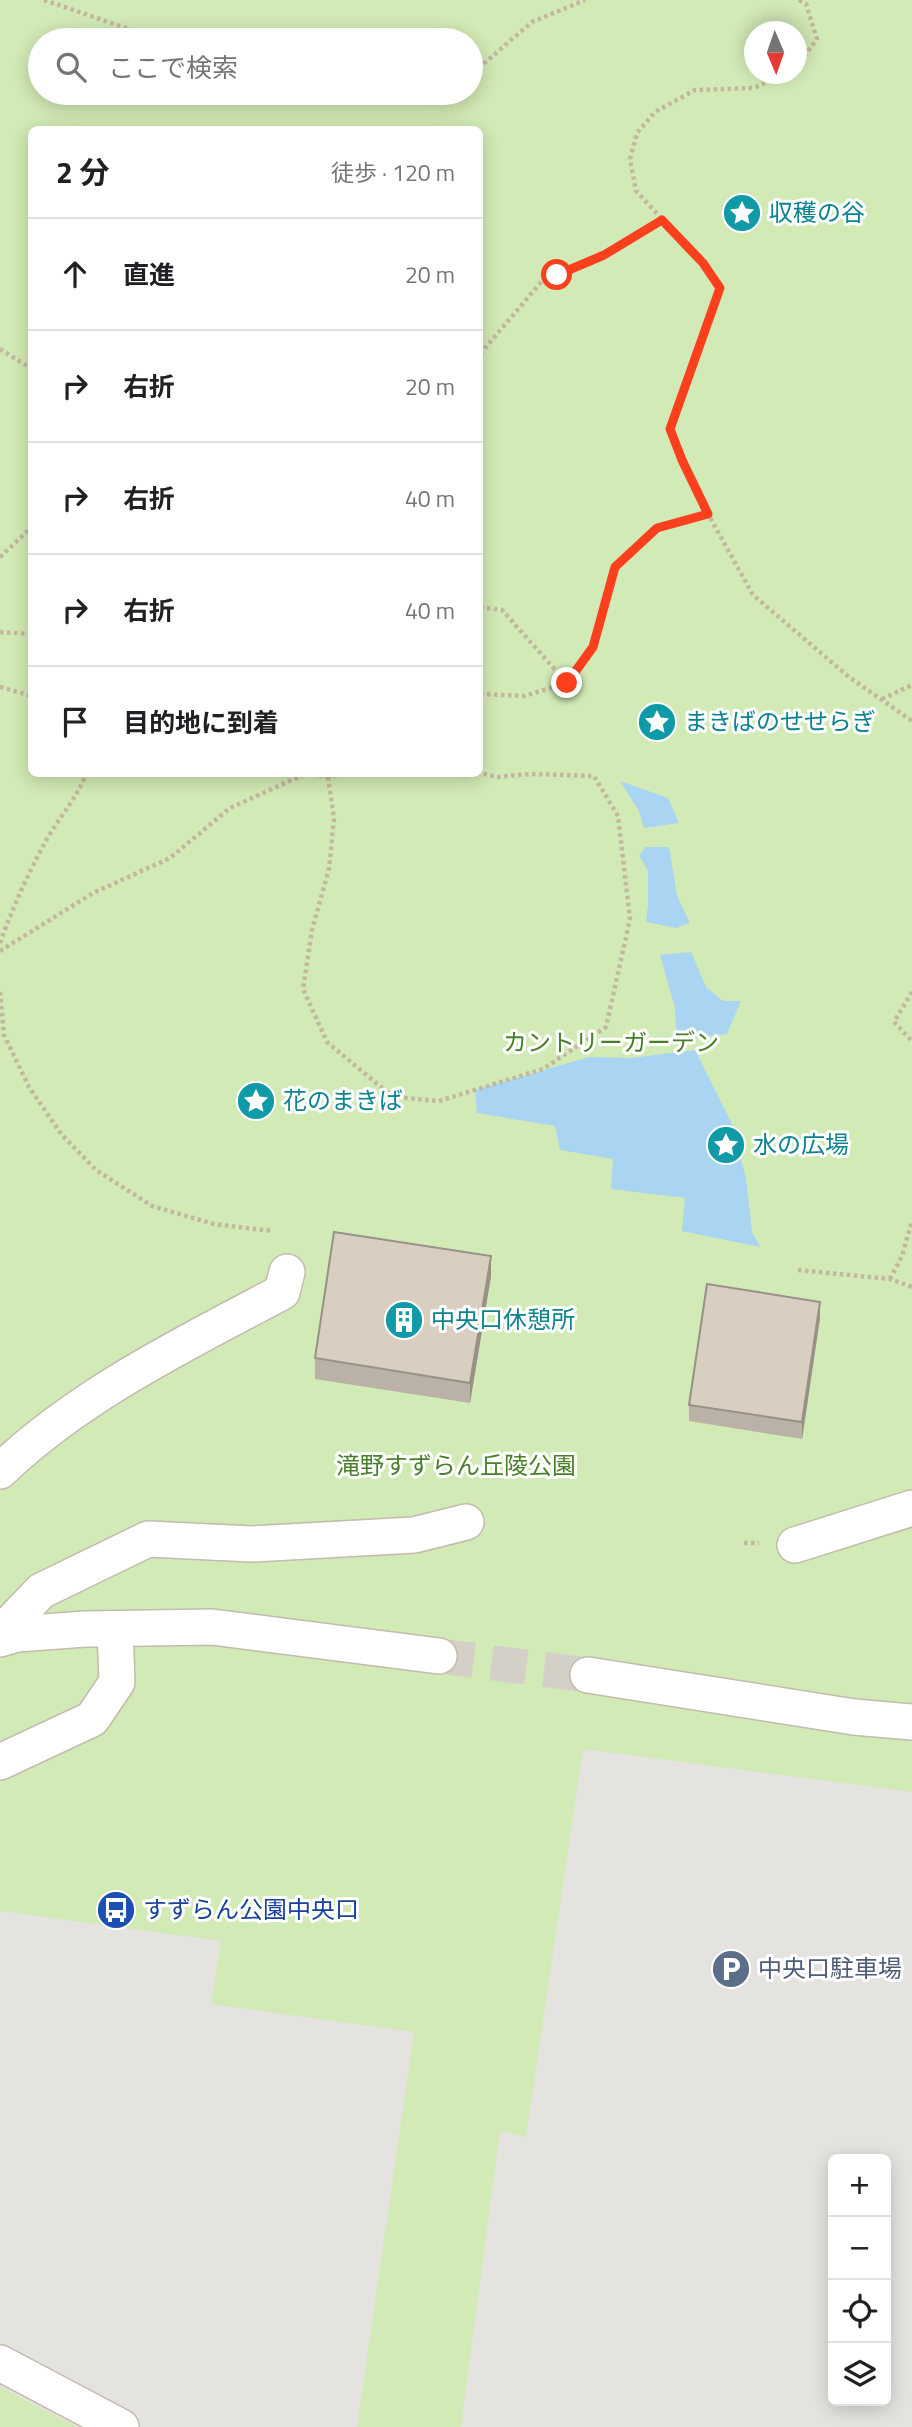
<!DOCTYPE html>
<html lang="ja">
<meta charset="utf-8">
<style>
body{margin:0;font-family:"Titillium Web","Noto Sans JP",sans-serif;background:#f6f6f6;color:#202124}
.controls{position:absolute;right:21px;bottom:21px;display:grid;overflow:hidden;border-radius:10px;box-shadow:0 4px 18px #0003}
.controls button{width:63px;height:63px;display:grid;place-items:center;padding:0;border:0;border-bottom:2px solid #e0e0e0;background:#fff;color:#202124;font:35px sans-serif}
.compass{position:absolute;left:744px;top:21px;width:63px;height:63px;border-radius:50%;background:#fff;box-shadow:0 4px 18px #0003;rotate:178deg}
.stop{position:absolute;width:21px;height:21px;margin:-16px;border:5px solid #fc3f1d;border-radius:50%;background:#fff}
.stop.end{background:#fc3f1d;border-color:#fff;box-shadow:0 2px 7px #0008}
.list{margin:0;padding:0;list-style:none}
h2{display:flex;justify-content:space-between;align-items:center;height:91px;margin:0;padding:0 28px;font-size:30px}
h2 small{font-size:23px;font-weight:400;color:#757577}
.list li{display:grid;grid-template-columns:46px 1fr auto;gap:21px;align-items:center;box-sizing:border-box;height:112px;padding:0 28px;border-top:2px solid #e0e0e0}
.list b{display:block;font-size:26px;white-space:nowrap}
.list em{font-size:23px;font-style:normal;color:#757577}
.icon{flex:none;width:38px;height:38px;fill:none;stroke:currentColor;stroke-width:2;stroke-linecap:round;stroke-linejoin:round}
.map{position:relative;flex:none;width:912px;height:2427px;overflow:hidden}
.search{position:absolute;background:#fff;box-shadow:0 4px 18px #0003;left:28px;top:28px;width:455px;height:77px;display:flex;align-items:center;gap:18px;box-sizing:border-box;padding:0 24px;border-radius:38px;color:#757577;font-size:26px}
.panel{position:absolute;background:#fff;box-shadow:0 4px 18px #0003;left:28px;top:126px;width:455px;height:651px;border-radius:10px}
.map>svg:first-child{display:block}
.green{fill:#d2eab5;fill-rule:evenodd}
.parking{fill:#e5e3e0;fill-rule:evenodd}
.water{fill:#a9d4f2}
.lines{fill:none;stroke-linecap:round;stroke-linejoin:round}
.minor-tunnel{stroke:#d4d0c8;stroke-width:35;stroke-dasharray:35 18;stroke-linecap:butt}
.minor-casing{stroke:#c2bbae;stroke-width:38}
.path{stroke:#c4b79f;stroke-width:4.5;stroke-dasharray:3.5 3.5;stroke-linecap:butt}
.minor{stroke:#fff;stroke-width:35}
.wall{fill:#bab2a6}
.shaded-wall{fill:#979187}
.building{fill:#d8cfc1;stroke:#979187;stroke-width:2}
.route{stroke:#fc3f1d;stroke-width:9}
.labels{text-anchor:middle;stroke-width:6;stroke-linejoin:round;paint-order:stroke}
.culture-label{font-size:24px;fill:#0d838f;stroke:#fff;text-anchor:start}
.park-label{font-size:24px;fill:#4a7f2a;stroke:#fff}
.transit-label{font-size:24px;fill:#164399;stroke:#fff;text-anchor:start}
.service-label{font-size:24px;fill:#4e5e75;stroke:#fff;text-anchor:start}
</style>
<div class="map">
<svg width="912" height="2427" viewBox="0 0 912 2427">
<rect width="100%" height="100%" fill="#f6f3ec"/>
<path class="green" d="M0,0H912V2427H0ZM754,32H796V74H754ZM40,40H471V93H40ZM32,130H480V774H32ZM833,2159H886V2401H833Z"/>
<path class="parking" d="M583,1749L912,1792V2427H461L500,2131L526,2137ZM833,2159H886V2401H833Z
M0,1911L221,1941L211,2004L414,2032L357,2427H77L0,2387Z"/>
<path class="water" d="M620,781L668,798L679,823L644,828L639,811Z
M646,847H669L677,896L690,923L676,928L646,922L648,906V871L639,855Z
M691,952L706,987L723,1001H741L727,1034L677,1041L675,1008L660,955Z
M695,1050L732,1124L746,1178L752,1232L760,1247L682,1231L685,1198L611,1189L613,1159L560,1150L555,1126L477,1113L475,1090L589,1057L632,1058Z"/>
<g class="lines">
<path class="minor-tunnel" d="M439,1656L588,1675"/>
<g class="minor-casing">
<path id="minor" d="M0,1471C81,1394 184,1344 282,1292L287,1272
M795,1545L912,1508
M0,1634L41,1591L148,1539L252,1544L414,1535L466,1522
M0,1639L17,1634L85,1629L212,1627L439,1656
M588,1675L854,1717L912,1722
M0,1762L92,1719L117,1682L115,1629
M0,2363L121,2427"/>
</g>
<path class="path" d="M44,0L161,40
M796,68L817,39L806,4L799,0
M471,69L481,66L532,22L585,0
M784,74L754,88L695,90L655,112L637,133L630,159L636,191L703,263L721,288L670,429L682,460L708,514L753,595L849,677L912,721
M309,93H319
M0,349L32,369
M480,354L542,281L604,255L662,220
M0,557L32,527
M480,607L502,610L567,683
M0,632L32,634
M0,687L32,696
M480,694L524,696L567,683L593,647L615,567L657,528L708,514
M882,699L912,685
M312,774L328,777L341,774
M328,777L334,819L329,869L312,930L303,989L327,1042L393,1097L439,1101L543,1069L606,1027L630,919L618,816L594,776L530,774L497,777L480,773
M0,943C13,907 28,873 47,839C60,816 77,798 86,774
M0,951L93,893L170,858L230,808L305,774
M0,992L4,1035L29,1087L62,1135L96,1170L152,1206L214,1224L272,1231
M912,992L894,1022L912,1041
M798,1270L890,1279L912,1287
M890,1279L902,1256L912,1221
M744,1543H759"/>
<use href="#minor" class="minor"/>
</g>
<path class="wall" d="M491,1276L470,1403L315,1379V1358Z
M820,1318L802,1439L689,1421V1405Z"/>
<path class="shaded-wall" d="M491,1256V1276L470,1403V1383Z
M820,1302V1318L802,1439V1422Z"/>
<path class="building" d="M334,1232L491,1256L470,1383L315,1358Z
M707,1284L820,1302L802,1422L689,1405Z"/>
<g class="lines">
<path class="route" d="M557,275L604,255L662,220L703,263L720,288L670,429L682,460L708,514L657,528L615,567L593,647L567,683"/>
</g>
<defs>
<g id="sight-disc" transform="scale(2.0125)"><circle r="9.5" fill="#0f9aa8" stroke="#fff"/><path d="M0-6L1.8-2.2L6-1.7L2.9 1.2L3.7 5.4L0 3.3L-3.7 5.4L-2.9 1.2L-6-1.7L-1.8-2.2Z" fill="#fff"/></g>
<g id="building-disc" transform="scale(2.0125)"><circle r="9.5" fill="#0f9aa8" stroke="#fff"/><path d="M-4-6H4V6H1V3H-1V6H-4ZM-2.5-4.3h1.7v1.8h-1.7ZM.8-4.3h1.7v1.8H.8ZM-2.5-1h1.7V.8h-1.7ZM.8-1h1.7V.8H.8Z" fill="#fff"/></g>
<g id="bus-disc" transform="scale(2.0125)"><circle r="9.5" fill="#1a4fb4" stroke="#fff"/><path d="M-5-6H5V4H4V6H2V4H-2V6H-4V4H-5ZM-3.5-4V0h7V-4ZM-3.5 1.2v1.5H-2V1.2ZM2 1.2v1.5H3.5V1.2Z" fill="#fff"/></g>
<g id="parking-disc" transform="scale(2.0125)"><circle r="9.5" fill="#5c6f8a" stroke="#fff"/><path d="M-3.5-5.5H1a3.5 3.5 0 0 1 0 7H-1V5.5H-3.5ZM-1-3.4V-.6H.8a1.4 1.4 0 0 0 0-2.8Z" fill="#fff"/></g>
</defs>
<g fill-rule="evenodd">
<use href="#sight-disc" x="742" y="213"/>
<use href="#sight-disc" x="657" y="722"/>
<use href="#sight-disc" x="256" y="1101"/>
<use href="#sight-disc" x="726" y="1145"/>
<use href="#building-disc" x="404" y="1320"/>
<use href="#bus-disc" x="116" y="1910"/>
<use href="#parking-disc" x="731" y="1969"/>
</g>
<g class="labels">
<g class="culture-label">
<text x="769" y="221">収穫の谷</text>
<text x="684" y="730">まきばのせせらぎ</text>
<text x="283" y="1109">花のまきば</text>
<text x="753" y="1153">水の広場</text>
<text x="431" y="1328">中央口休憩所</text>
</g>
<g class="park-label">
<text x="611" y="1051">カントリーガーデン</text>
<text x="456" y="1474">滝野すずらん丘陵公園</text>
</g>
<g class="transit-label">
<text x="143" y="1918">すずらん公園中央口</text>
</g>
<g class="service-label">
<text x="758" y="1977">中央口駐車場</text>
</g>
</g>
</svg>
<div class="controls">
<button>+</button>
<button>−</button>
<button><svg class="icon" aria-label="locate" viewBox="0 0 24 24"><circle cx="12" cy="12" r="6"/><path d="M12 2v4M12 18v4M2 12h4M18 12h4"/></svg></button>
<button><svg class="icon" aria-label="layers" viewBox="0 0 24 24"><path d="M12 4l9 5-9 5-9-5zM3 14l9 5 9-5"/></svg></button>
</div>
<svg class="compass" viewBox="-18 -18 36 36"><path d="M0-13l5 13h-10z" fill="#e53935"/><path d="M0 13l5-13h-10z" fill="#757577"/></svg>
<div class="stop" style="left:557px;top:275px"></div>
<div class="stop end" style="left:567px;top:683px"></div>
<div class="search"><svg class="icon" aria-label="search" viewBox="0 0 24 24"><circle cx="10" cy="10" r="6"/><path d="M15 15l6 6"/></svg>ここで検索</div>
<section class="panel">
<h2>2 分<small>徒歩 · 120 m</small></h2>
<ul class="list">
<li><svg class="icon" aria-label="ahead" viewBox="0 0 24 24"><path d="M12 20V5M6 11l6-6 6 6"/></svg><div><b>直進</b></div><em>20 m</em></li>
<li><svg class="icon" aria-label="right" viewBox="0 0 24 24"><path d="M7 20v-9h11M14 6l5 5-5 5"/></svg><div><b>右折</b></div><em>20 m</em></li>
<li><svg class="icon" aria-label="right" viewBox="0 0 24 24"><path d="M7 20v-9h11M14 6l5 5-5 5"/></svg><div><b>右折</b></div><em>40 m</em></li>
<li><svg class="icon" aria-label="right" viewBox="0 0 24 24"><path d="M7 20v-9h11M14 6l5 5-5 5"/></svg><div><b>右折</b></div><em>40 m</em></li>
<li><svg class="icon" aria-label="arrive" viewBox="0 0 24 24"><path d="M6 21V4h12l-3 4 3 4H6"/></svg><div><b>目的地に到着</b></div></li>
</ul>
</section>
</div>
